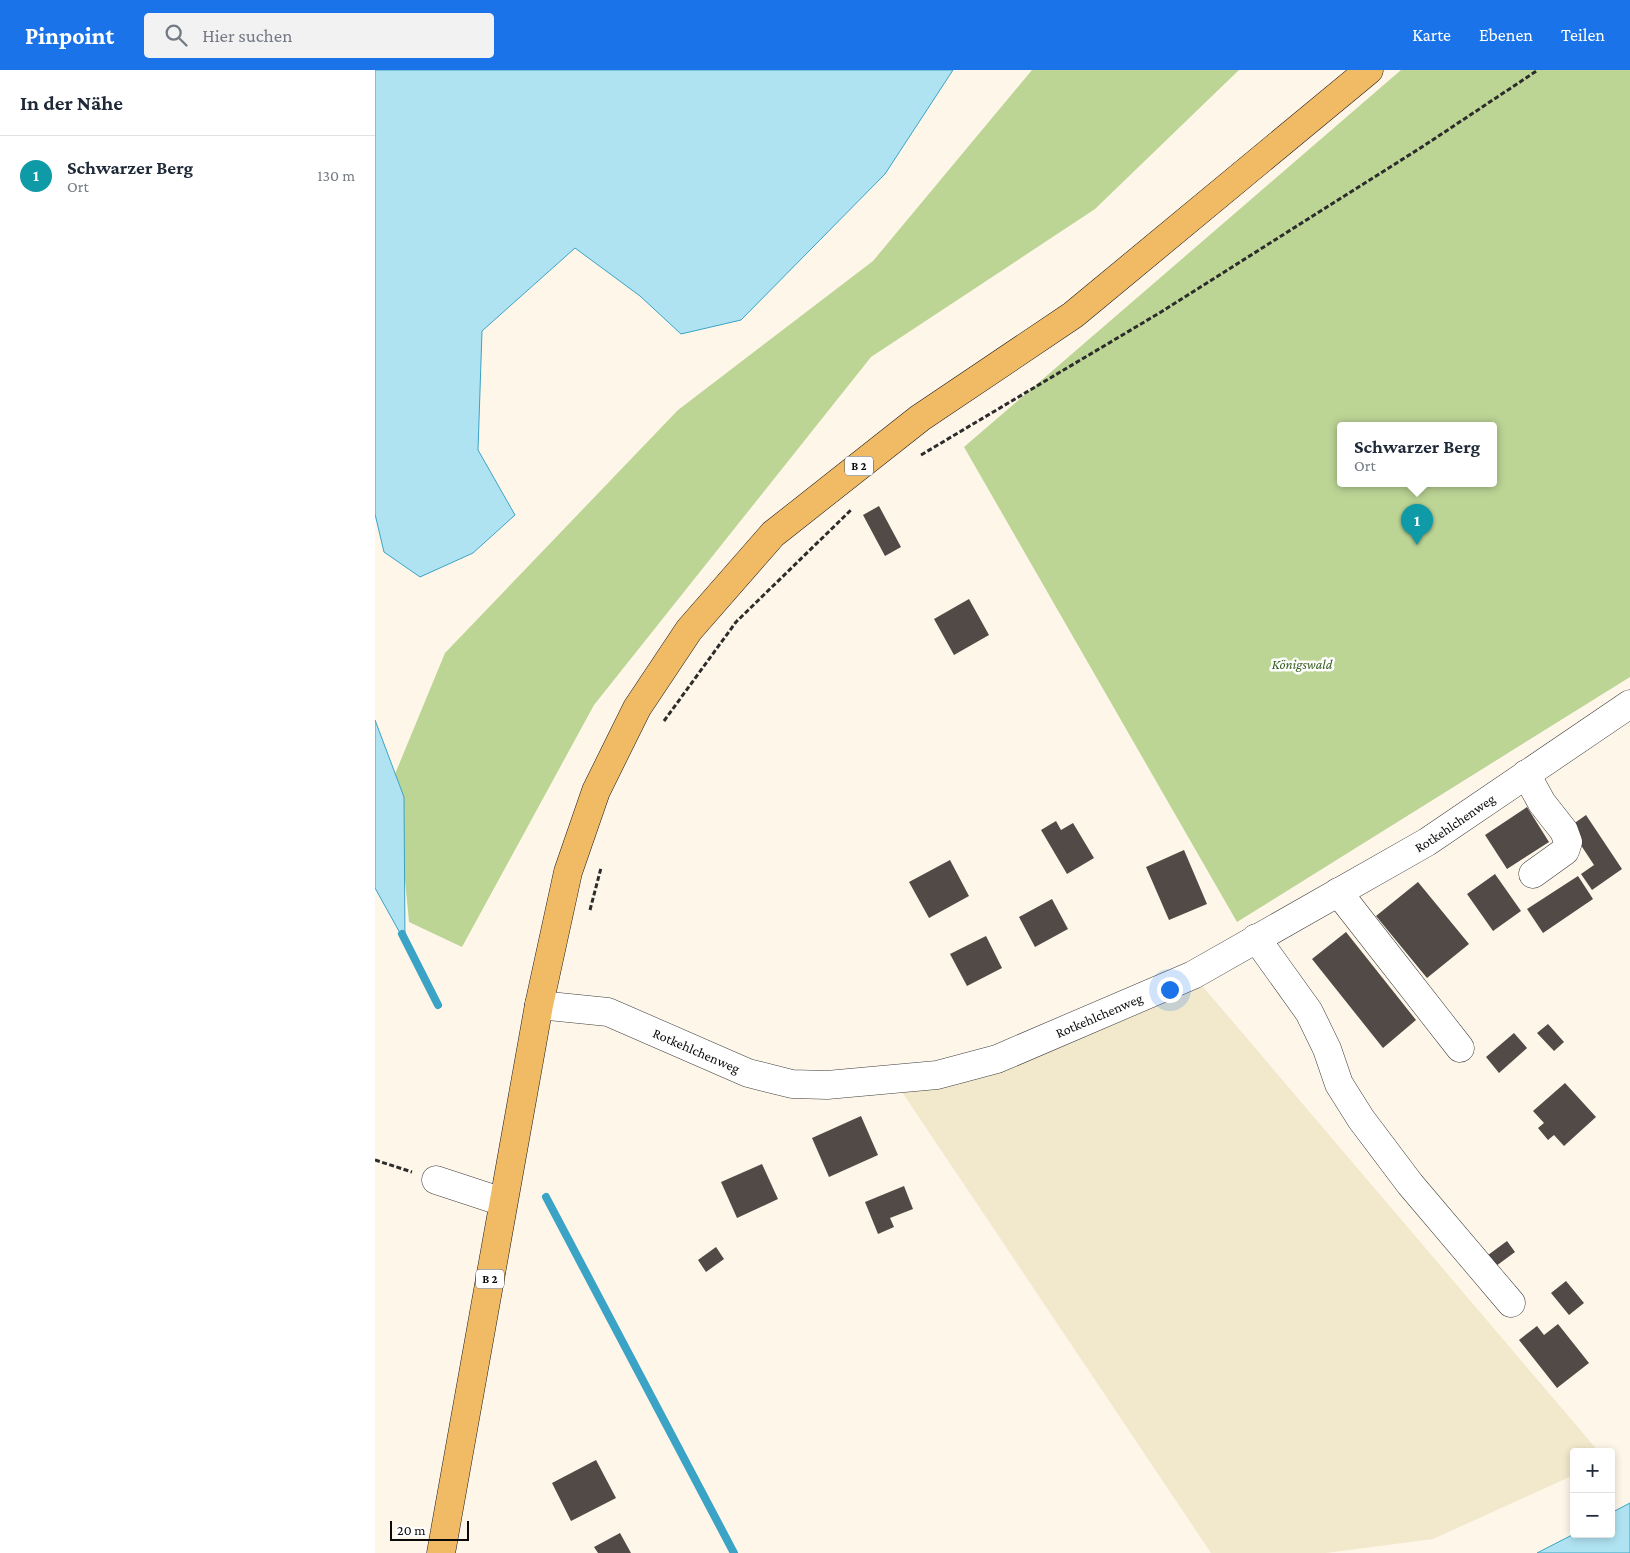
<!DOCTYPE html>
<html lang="de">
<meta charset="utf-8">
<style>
body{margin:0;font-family:"Crimson Pro",serif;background:#f2f2f3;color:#1f2937}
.controls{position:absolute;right:15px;bottom:15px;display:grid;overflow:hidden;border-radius:5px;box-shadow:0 2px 8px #0003}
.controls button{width:45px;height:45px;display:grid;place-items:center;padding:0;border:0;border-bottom:1px solid #e0e1e3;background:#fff;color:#1f2937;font:25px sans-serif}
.scale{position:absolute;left:15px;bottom:12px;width:79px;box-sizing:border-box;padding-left:5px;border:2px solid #0a0a0a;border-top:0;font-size:14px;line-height:18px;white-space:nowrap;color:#0a0a0a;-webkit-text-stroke:4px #fff;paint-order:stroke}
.you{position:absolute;left:794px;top:919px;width:18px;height:18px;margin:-12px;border:4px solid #fff;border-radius:50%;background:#1a73e8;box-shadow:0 0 0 8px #1a73e833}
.badge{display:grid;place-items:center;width:32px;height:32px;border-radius:50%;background:#1a73e8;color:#fff;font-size:16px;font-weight:700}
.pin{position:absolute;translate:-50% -41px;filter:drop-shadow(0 1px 2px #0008)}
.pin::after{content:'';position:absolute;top:26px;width:18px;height:15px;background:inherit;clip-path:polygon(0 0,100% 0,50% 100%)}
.popup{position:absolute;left:962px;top:352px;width:160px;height:65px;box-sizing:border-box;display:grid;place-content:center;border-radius:5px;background:#fff;filter:drop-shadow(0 1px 4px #0005);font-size:16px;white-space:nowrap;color:#747a83}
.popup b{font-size:19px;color:#1f2937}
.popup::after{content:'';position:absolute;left:50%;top:100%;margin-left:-10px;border:10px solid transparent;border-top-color:#fff}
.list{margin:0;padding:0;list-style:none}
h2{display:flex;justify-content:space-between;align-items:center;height:65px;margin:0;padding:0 20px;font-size:21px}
h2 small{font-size:16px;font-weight:400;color:#747a83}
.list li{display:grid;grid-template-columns:32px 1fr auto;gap:15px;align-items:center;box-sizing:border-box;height:80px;padding:0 20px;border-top:1px solid #e0e1e3}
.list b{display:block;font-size:19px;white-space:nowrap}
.list p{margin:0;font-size:16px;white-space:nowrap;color:#747a83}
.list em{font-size:16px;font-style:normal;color:#747a83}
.icon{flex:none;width:28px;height:28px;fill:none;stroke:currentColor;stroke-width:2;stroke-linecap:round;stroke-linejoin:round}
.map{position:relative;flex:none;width:1255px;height:1483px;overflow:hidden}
header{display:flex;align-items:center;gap:30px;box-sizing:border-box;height:70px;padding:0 25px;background:#1a73e8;color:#fff}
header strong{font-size:24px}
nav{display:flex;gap:28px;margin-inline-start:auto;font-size:18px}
.search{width:350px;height:45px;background:#f2f2f3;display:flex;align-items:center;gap:12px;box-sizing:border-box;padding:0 18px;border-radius:5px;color:#747a83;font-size:19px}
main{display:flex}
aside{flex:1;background:#fff}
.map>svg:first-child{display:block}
.farmland{fill:#f2e8cb}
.forest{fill:#bcd595;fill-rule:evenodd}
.water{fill:#b0e3f2;stroke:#3ba3c5}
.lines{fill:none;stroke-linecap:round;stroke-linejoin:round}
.stream{stroke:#3ba3c5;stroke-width:8}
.building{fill:#524a47}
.minor-casing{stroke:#3d3d3d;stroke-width:29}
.major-casing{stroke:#1b1b1b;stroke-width:29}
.path{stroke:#2c2c2c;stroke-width:3;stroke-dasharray:5 2.5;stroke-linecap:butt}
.minor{stroke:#fff;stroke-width:28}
.major{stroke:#f1ba65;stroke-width:28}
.labels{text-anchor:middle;stroke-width:5;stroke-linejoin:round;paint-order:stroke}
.shield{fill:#fff;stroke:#545454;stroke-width:1}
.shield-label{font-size:12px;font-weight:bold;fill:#0a0a0a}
.park-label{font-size:14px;font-style:italic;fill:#355d1f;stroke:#fff}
.street-label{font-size:14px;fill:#0a0a0a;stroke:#fff}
</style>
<header>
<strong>Pinpoint</strong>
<div class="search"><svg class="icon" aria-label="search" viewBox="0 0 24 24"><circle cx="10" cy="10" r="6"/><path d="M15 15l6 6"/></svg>Hier suchen</div>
<nav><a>Karte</a><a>Ebenen</a><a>Teilen</a></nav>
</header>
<main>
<aside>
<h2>In der Nähe<small></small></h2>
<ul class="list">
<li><span class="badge" style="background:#0f9aa8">1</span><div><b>Schwarzer Berg</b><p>Ort</p></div><em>130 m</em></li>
</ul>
</aside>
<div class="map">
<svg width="1255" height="1483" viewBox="0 0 1255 1483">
<rect width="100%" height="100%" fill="#fef6e8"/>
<path class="farmland" d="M818,905L1224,1382H1199V1405L1058,1469L951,1483H836L519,1010L562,1005Z"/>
<path class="forest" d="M657,0H864L720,139L496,287L219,635L87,877L34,852L20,704L70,583L303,340L498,191Z
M1026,0H1255V607L862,852L589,377ZM966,356H1118V414H966Z"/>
<path class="water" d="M0,0H578L510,104L366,250L306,264L265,226L200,178L107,261L103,380L140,445L98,483L45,507L9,482L0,444Z
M0,650L29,727L30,872L0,818Z
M1255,1433V1483H1162L1199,1464H1236V1443Z"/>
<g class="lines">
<path class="stream" d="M27,864L63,935
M171,1127L359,1483"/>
</g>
<path class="building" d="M504,436L526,477L510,486L488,445Z
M594,529L614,565L579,585L559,549Z
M1152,737L1174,772L1132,799L1110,765Z
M1211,745L1247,799L1217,820L1206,804L1219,795L1194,757Z
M681,751L686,760L698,753L719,788L692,804L666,760Z
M809,780L832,834L794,850L771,797Z
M575,790L594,826L554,848L534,812Z
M1120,804L1146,841L1118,861L1092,824Z
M1203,806L1218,829L1168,863L1152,839Z
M1043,812L1094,874L1052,908L1001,846Z
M677,829L693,859L660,877L644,847Z
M971,862L1041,950L1008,978L937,889Z
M611,866L627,898L592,916L575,884Z
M1173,954L1189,972L1179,981L1162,963Z
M1139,963L1152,978L1124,1003L1111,987Z
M1190,1013L1221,1047L1189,1076L1179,1065L1173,1070L1163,1058L1169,1053L1158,1041Z
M486,1046L503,1085L454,1107L437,1068Z
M387,1094L403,1129L362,1148L346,1112Z
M529,1116L538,1139L515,1148L519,1157L503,1164L490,1132Z
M1132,1171L1140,1182L1117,1199L1109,1188Z
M341,1177L349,1189L331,1202L323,1190Z
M1191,1211L1209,1233L1194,1245L1176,1223Z
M1183,1254L1214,1293L1182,1318L1144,1270L1162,1256L1169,1265Z
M221,1390L241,1428L196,1451L177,1413Z
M245,1463L256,1483H223L219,1477Z"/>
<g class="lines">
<g class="minor-casing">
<g id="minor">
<path d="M1151,704L1167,733L1189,761L1193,772L1190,781L1158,804"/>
<path d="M963,822L1085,978"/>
<path d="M881,868L934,942L952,979L964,1014L986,1049L1035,1114L1136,1233"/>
<path id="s1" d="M164,935L233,942L373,1003L417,1014L452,1015L562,1005L622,989L818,905L1052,772L1255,634"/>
<path d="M61,1110L128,1132"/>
</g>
</g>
<g class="major-casing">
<path id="major" d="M66,1483L164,935L193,802L221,721L262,638L314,560L398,464L545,348L698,245L994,0"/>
</g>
<path class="path" d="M546,385L786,242L1050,75L1163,0
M289,651L361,552L477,439
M215,840L226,798
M0,1090L37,1102"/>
<use href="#minor" class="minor"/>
<use href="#major" class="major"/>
</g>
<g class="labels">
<g class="shield">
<rect x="470" y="386.5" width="28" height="19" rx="4"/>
<rect x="101" y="1199.5" width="28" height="19" rx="4"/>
</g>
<g class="shield-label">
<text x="484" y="400">B 2</text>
<text x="115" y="1213">B 2</text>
</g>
<g class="park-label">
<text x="927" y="599">Königswald</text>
</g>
<g class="street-label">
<text dy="5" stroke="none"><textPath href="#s1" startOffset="991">Rotkehlchenweg</textPath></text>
<text dy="5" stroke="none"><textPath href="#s1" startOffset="586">Rotkehlchenweg</textPath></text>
<text dy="5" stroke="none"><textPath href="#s1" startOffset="166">Rotkehlchenweg</textPath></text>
</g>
</g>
</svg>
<div class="controls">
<button>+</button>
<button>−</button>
</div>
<div class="scale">20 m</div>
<div class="you"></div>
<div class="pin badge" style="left:1042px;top:475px;background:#0f9aa8">1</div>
<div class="popup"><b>Schwarzer Berg</b>Ort</div>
</div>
</main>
